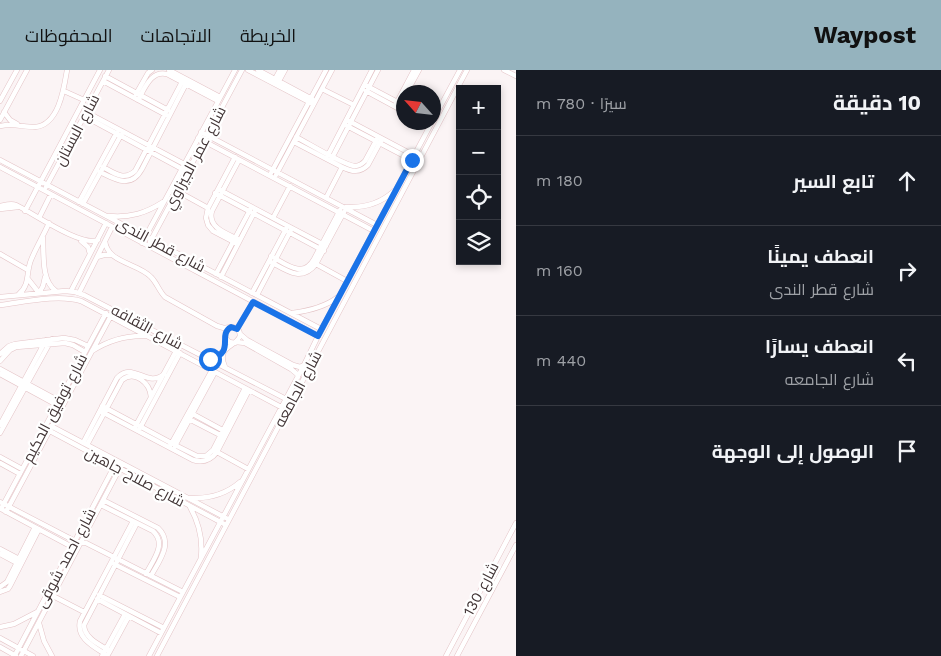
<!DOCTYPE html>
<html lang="ar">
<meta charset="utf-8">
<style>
body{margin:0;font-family:"Work Sans",Cairo,sans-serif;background:#20242c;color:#f1f3f6;direction:rtl}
.controls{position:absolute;right:15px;top:15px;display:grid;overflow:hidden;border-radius:0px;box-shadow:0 2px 8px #0003}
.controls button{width:45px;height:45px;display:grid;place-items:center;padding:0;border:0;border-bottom:1px solid #363941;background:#171b24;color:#f1f3f6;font:25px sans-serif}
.compass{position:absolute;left:396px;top:15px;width:45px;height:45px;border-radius:50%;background:#171b24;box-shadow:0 2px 8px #0003;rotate:297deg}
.stop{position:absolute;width:15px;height:15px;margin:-11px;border:4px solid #1a73e8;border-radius:50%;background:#fff}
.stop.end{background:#1a73e8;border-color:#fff;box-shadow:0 1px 5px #0008}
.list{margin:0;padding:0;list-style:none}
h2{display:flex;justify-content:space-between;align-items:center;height:65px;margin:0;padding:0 20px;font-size:21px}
h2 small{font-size:16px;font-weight:400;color:#9ea1a6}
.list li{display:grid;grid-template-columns:32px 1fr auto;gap:15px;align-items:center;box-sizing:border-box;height:90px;padding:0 20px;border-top:1px solid #363941}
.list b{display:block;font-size:19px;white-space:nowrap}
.list p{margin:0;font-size:16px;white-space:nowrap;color:#9ea1a6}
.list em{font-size:16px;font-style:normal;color:#9ea1a6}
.icon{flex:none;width:28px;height:28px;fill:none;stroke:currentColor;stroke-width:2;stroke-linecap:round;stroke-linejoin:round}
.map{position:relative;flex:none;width:516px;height:586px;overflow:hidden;direction:ltr}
header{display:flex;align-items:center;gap:30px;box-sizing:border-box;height:70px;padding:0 25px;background:#95b3be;color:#111}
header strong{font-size:24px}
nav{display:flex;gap:28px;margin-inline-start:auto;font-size:18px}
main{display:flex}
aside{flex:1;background:#171b24}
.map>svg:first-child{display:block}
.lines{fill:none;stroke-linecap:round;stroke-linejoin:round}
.minor-casing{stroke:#e4c3c6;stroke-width:5.5}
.minor{stroke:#fff;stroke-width:4.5}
.route{stroke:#1a73e8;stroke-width:6}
.labels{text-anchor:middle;stroke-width:4.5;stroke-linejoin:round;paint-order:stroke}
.street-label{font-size:15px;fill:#423536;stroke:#fff}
</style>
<header>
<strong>Waypost</strong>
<nav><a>الخريطة</a><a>الاتجاهات</a><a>المحفوظات</a></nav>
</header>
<main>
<aside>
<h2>10 دقيقة<small>سيرًا · 780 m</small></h2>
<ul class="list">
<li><svg class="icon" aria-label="ahead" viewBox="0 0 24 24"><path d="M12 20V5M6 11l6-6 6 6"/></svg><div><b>تابع السير</b></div><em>180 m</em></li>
<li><svg class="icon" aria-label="right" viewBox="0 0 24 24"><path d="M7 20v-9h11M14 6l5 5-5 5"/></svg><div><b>انعطف يمينًا</b><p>شارع قطر الندى</p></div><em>160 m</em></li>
<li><svg class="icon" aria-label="left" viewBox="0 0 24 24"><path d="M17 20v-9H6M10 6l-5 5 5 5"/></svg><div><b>انعطف يسارًا</b><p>شارع الجامعه</p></div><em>440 m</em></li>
<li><svg class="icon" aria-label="arrive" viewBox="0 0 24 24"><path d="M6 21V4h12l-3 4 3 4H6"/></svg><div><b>الوصول إلى الوجهة</b></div></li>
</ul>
</aside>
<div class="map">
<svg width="516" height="586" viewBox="0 0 516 586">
<rect width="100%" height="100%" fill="#fbf4f5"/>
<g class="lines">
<g class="minor-casing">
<path id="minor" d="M169,0L220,27
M248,0L311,33
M258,0L312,29
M504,0L516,6
M105,6L168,40
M275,9L280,0
M103,11L168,46
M279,11L285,0
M367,16L403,35
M322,19L354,35
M64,21L84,30
M366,21L403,41
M407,22L419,0
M136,24L148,3L152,0
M138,30C145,18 151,0 167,4L218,31
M0,31L17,0
M396,34L414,0
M4,42L10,50L17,54
M86,42L186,95
M84,46L184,100
M0,50L27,0
M433,50L460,0
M349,51L415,86
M0,56C14,53 22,57 35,57C59,55 64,18 67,0
M347,56L412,90
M201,62L377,155
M296,67C308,73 345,96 355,96C359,96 362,94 365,91L378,67
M198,68L374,161
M294,72L342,97C352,102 360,103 368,95L382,69
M328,85L372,0
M235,87L208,138L206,148L208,155L213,161L238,174
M332,88L378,0
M0,90L321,259
M239,90L212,141C207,158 228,164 240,170
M0,97L318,266
M103,97C114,103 124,111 135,101L184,8
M100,102C116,110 131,119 142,99L188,10
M271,103L326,0
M276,105L332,0
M46,117L109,0
M218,119L326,176
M177,121L208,138
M215,123L324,181
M326,128L342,97
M79,132L117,62
M83,134L121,65
M0,136C5,135 11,133 16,135C33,143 81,177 98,170
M346,137C364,138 380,134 394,121
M0,139L18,137
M25,141L100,0
M109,146C130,148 146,143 163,132
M39,148L51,124
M273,148L290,116
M43,168C44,184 41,211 56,221
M81,171L88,177L90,184
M105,171C107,193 138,193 151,207C157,213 159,221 165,227L217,256L224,258L231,257
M150,172L242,0
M142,173L235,0
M0,184L28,200
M271,186C286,194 303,209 314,189L340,140
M97,187L104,185H112
M269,191C286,200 301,213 316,194L344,142
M316,194L347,211
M216,204L250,140
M221,207L255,141
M28,209L39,223L43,216L45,207
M71,221L106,153
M79,223L112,157
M252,223L286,159
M19,224C30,215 26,202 31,190C36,178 43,166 49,153
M257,225L291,160
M0,227L65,221L75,222L84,225L286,329
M0,235C24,232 58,224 81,231L281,337
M292,243C308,241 325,237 338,227
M237,259L253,232
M240,264L247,270L293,295L300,297L304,295
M236,272L245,273L291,299L297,304L298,307
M92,281C109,270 126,265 146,266
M0,284L9,276L15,274L64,268L75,270L88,276
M209,289L216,287L223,281
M0,291L10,280L16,277L65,273L73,275L85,282
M225,297C216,276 235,278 240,266C240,260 237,257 231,257L226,261L225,267L229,272L235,273
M0,299L59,331
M0,304L57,335
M102,336L175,375L197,386H206L213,380L245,318
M100,341L193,390C203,393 211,390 217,382L249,320
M191,343L226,362
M189,349L222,366
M0,355L46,270
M51,356L226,448
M135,357L176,281
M140,358L180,283
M48,360L226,455
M0,363L52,269
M83,373L117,308C133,290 147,319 164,304
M87,375L122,310C135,300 150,313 151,327
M170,376L212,300
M175,376L215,302
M217,382L248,399
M0,387L22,399
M0,393L20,404
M189,428C208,429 225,425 240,412
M103,430L158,458C174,473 159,491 151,506
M0,432L75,471L86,473L183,522
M101,435L153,461C167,474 153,490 146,504
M190,437C199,453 203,468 201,487
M1,439L106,243
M3,440L74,478
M6,442L114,240
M0,479L19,489
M0,484L17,493
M114,494L180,527
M0,517L7,512L35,457
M0,522L8,519L10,516L39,459
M99,525L164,558
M53,526L84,542
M97,529L161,563
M39,553L44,571L52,586
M0,557L14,554L37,542
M0,568L33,586
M0,577L16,586
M110,581C100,575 84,568 84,555L137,453
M109,583L129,546
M15,585L117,391
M21,586L122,394
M102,586L125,544
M108,586C95,577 76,569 80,551L133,451
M149,586L304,295L320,262L432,52
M157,586L467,0
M446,586L516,453
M457,586L516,475"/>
</g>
<use href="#minor" class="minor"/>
</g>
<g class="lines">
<path class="route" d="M210,289C236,283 217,265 231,257L237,259L253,232L318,266L412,90"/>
</g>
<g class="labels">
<g class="street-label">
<text transform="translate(77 60) rotate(-62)" y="5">شارع البستان</text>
<text transform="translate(195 88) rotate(-62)" y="5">شارع عمر الجيزاوي</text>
<text transform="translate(161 175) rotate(28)" y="5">شارع قطر الندى</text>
<text transform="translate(147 257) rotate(28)" y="5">شارع الثقافه</text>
<text transform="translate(298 319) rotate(-62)" y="5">شارع الجامعه</text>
<text transform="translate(55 338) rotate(-62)" y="5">شارع توفيق الحكيم</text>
<text transform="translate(135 407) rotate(28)" y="5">شارع صلاح جاهين</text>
<text transform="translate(66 488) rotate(-62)" y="5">شارع احمد شوقى</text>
<text transform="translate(481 519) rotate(-62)" y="5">شارع 130</text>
</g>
</g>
</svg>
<div class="controls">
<button>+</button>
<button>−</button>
<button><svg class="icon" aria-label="locate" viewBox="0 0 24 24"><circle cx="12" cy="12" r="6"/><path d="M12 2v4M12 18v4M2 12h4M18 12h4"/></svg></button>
<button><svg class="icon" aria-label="layers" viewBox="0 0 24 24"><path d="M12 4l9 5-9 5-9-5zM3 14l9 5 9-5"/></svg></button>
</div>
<svg class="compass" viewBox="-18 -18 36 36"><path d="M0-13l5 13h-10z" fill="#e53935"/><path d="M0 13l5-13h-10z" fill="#9ea1a6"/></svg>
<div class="stop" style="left:210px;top:289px"></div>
<div class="stop end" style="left:412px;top:90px"></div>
</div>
</main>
